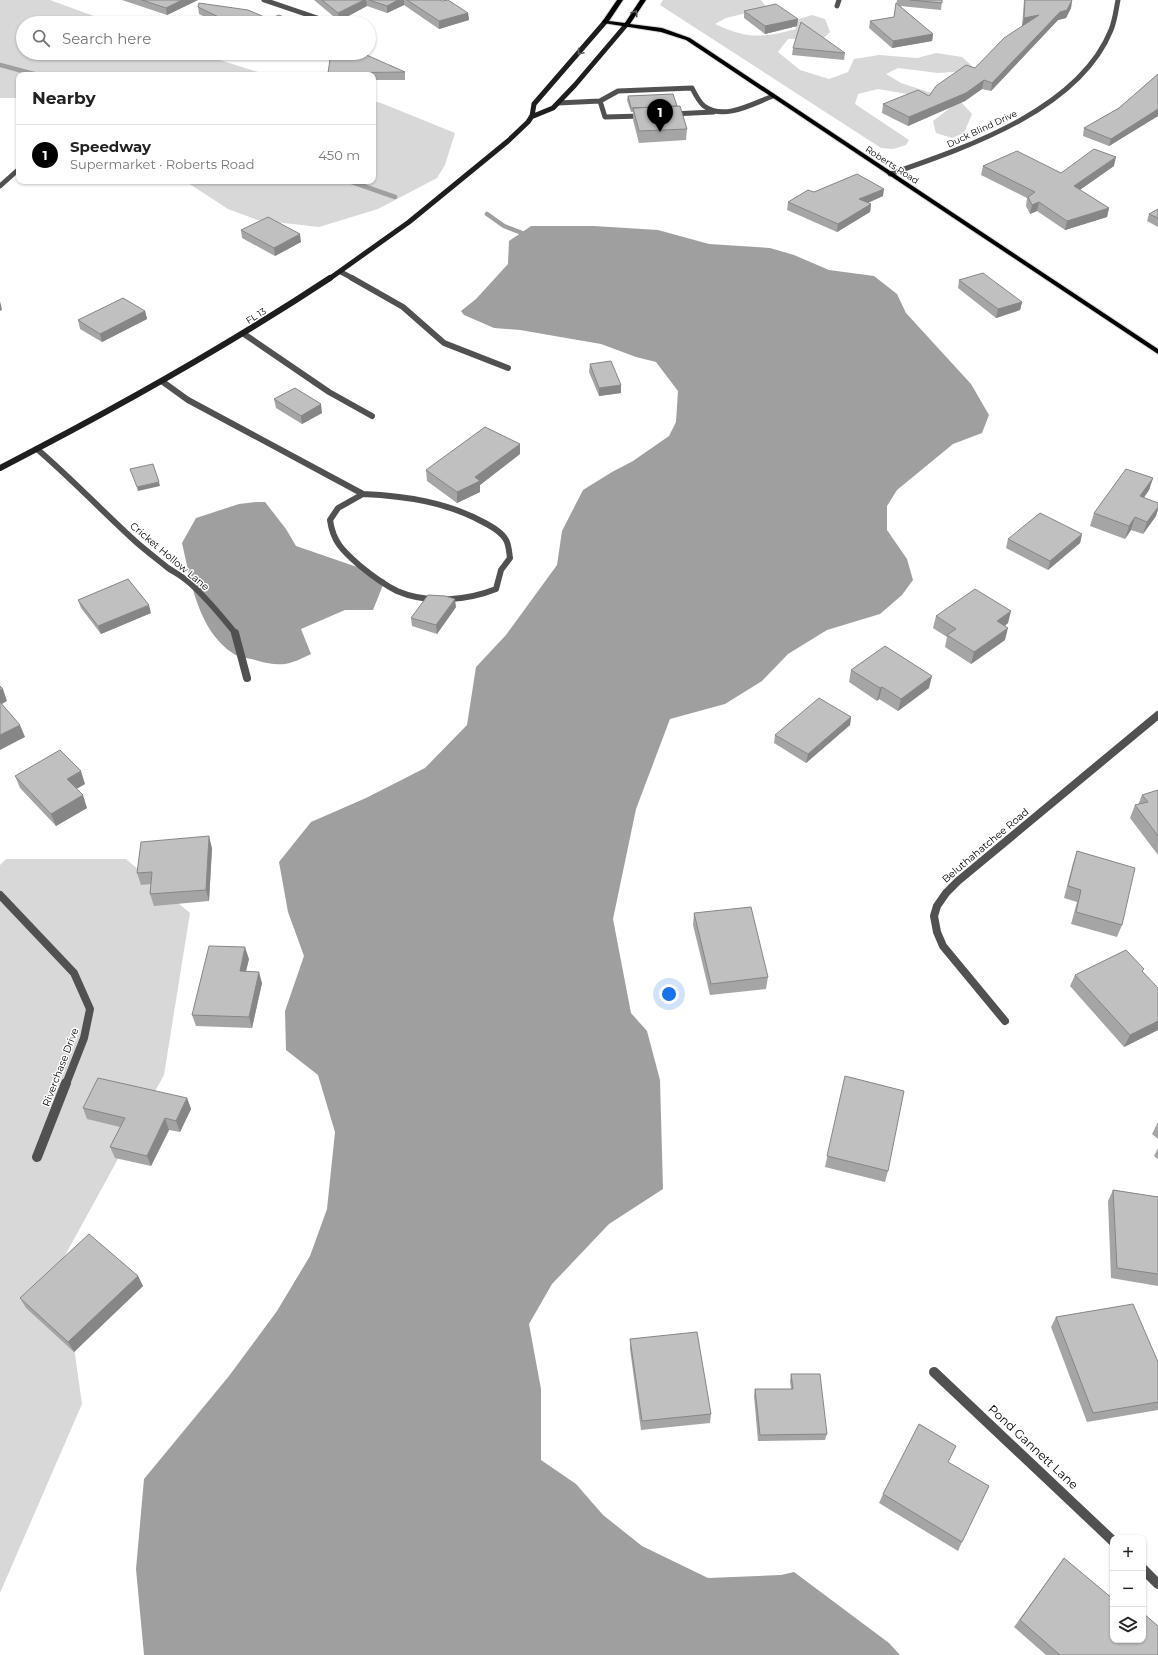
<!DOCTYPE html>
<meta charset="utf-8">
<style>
body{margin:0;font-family:Montserrat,sans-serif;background:#f2f2f2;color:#222}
.controls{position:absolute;right:12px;bottom:12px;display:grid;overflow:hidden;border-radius:8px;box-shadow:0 1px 3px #0004}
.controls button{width:36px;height:36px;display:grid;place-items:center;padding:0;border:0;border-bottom:1px solid #e0e0e0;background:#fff;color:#222;font:20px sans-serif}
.you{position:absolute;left:669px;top:994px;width:14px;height:14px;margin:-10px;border:3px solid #fff;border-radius:50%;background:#1a73e8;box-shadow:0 0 0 6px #1a73e833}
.badge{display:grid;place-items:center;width:26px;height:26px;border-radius:50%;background:#000;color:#fff;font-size:13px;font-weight:700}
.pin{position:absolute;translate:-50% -33px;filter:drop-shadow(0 1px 2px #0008)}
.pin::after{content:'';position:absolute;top:21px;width:14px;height:12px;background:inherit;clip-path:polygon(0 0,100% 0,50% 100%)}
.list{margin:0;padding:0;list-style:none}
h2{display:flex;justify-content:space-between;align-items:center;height:52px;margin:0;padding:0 16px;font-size:17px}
h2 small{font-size:13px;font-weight:400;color:#767676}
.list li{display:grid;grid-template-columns:26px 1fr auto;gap:12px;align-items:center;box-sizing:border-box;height:60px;padding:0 16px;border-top:1px solid #e0e0e0}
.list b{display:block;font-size:15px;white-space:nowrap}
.list p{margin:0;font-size:13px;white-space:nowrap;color:#767676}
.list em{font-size:13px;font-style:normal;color:#767676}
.icon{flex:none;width:22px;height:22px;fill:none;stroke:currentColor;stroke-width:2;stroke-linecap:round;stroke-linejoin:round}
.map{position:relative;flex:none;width:1158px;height:1655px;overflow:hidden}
.search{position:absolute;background:#fff;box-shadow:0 1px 3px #0004;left:16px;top:16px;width:360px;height:44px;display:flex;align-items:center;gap:10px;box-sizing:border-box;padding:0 14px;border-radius:22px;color:#767676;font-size:15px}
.panel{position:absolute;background:#fff;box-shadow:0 1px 3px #0004;left:16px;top:72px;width:360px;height:112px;border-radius:8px}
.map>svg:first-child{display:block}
.green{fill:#d8d8d8}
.water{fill:#9f9f9f}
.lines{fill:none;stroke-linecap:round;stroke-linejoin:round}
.stream{stroke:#9f9f9f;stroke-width:4.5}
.primary-casing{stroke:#dbdbdb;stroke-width:2}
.service-far1{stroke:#515151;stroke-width:5}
.service{stroke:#515151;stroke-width:6}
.minor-far3{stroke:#515151;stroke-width:5}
.minor-far2{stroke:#515151;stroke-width:6}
.minor-far1{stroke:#515151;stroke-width:8}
.minor{stroke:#515151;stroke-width:10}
.secondary-far1{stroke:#1e1e1e;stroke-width:5}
.secondary{stroke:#1e1e1e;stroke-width:6}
.primary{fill:#000;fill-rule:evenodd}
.wall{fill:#a5a5a5}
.shaded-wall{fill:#868686}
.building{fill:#c0c0c0;stroke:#868686}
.oneway{stroke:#595959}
.oneway2{stroke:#626262}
.labels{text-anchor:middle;stroke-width:3;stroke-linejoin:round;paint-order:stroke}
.far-street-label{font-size:9px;fill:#000;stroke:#fff}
.street-label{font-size:10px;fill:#000;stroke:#fff}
.near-street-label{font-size:12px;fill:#000;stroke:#fff}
</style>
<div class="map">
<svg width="1158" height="1655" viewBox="0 0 1158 1655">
<rect width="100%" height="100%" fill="#fff"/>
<path class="green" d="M0,0H50L113,23H23V53H198L267,75H19V98H0Z
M663,0H761L767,8L726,18L715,24C747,39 762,38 796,29L793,21L812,15L825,19L830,32L824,38L788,39L778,52L800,70L829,79L848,72L854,59L879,55L917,58L936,53L962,57L972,66L968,71L938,73L898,68L886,74L901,83L962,103L972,114L964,133L952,138L936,133L933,121L951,107L919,96L878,89L858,94L855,104L909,140L906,145L893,149L881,148L660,5Z
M373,101L381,103L455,133L445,165L437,178L378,209L319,227L257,220L228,209L185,181H373Z
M6,859H126L190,913L164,1075L62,1261L82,1404L0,1593V865Z"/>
<path class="water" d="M531,226H594L658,230L709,244L770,248L794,255L829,270L874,276L897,294L906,313L971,384L989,415L982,433L953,444L897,490L887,506V530L907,559L913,580L902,595L880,614L827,630L788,654L762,681L725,704L670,719L636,809L613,919L631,1013L647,1031L660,1080L663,1189L609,1224L552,1284L529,1324L541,1389V1460L576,1484L603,1515L642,1546L708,1578L781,1575L794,1572L889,1643L900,1655H144L136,1569L144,1479L229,1376L277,1311L310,1256L327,1209L335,1132L318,1075L286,1050L285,1011L304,956L288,912L279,862L311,822L366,798L425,768L467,725L476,667L506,635L557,565L562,531L583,490L612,472L633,461L669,436L676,422L678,391L656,362L636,357L601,344L520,330L494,328L464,315L461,311L476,299L508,264L509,241Z
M256,502H265L286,529L296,546L360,568L385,580L373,610H345L301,629L311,654C287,666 281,667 255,660C249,658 240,658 234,654C198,631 191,582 182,543L196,518L239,504Z"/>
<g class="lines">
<path class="stream" d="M0,65L38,75
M349,181L395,197
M487,214L504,226L530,236"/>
<g class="primary-casing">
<path id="primary" d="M617,0H623L609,21L625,23L640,0H646L630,24L662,28L690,38L1158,349V354L686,40L661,32L603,23L602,22Z"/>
</g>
<path class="service-far1" d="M600,101L605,117L642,116
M558,103L600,101L618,91L692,88C695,94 699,102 704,106C724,121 754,103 773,96
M672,114L714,112
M0,186L19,169
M341,272L354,279"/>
<path class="service" d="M352,278L403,307L444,343L508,368
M244,334L329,392L372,416
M163,382L188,400L363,494
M363,494C406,496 447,502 485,523C492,527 502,532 506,540C509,545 509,552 510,558L501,570L496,589C466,601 427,604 397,591C383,584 371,575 359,565C343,551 333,542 330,520L338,508Z"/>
<path class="minor-far3" d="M264,0L332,23
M837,6L839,0
M890,174C965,148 1079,110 1111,30C1115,20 1116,10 1118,0"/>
<path class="minor-far2" d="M37,449C71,478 102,511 135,541C145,550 157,559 168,568C174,572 180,575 186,580C204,594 221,616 236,634"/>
<path class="minor-far1" d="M235,633L247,678
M0,895L74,973L90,1009L84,1038L66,1084
M1005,1021L943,946L937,932L934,916L937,906L946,893L958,881L1158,715"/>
<path class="minor" d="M37,1157L66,1083
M934,1372L1113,1541
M1143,1569L1158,1584"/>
<path class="secondary-far1" d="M531,117L553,108L575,85L626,25
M329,279L409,222L508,141L528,122L532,116L534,104L605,22"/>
<path class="secondary" d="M0,468C113,410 224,348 330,278"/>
<use href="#primary" class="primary"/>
</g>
<path class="wall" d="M122,0H198L167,15Z
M314,0H440L468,13L469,20L439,29L404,5L387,13L367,6L339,21Z
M897,0H942L941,10L900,6L933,34L932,41L892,48L869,28L870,21L894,17Z
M1024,0H1072L1071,8L1066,18L1058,20L991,91L982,89L965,101L908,126L882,113L883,104L929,96L975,68L1023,26H1022Z
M198,7L269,19L298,23H217L199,14Z
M744,11L798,19L797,26L765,34L744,18Z
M793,48L845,53L844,60L792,55Z
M405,72V80H373V75H328V73Z
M1158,74V116L1109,146L1083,136L1084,128L1119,108Z
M673,94L677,106L687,129L686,140L639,143L633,120V112H631L627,100L628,96Z
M983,166L1061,173L1114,166L1080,190L1109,208L1107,217L1065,230L1037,211L1030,214L1026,206L1027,198L981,175Z
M814,192L883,196L868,203L871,204L870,212L837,232L787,210L788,202Z
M1158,209V227L1147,221L1149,214Z
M241,230L301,242L275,256L242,238Z
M959,280L1022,302L1020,310L996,318L958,288Z
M145,311L147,319L102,342L80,329L78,320Z
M590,364L621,393L599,396L589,372Z
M274,399L322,413L302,424L276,408Z
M520,454L480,485V492L457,503L427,481L426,470Z
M1153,478L1149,490L1144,498L1156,516L1143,534L1131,530L1125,539L1090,526L1094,513Z
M1082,534L1080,543L1048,570L1006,548L1008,539Z
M78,600L151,613L101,634L81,608Z
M456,607L437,634L412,626L411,618Z
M936,616L1008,623L1005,626V640L971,664L945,647L947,637L933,628Z
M851,670L929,688L898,711L879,699L877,701L849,682Z
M851,717L850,725L806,763L774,743L775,735Z
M15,776L85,784L76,789L87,808L56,826L20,788Z
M1158,790V855L1130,818L1135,805H1138L1142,795Z
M212,848L209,901L154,906L150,894L151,884L141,885L137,873Z
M1077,851L1122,925L1117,937L1071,924L1077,902L1064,898L1073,863Z
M694,913L768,977L766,989L710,995L693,925Z
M249,959L246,971L262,983L252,1028L196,1026L192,1015Z
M1075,975L1158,988V1030L1124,1047L1070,986Z
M845,1076L888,1171L885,1182L825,1167Z
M187,1098L191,1109L180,1132L169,1130L151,1166L115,1158L110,1147L120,1127L87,1119L83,1108Z
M1158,1122V1139L1152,1134Z
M1158,1148V1159L1154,1156Z
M1113,1190L1158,1197V1286L1111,1278L1108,1201Z
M138,1276L143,1286L74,1352L26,1308L20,1298Z
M1056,1317L1158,1362V1410L1087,1422L1051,1327Z
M630,1339L711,1414L710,1423L641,1430L630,1349Z
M791,1374L827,1434L825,1440L758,1441L754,1396L755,1389H791L790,1381Z
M948,1462L962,1542L958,1551L879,1503L883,1494Z
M1064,1558L1113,1640L1158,1655H1046L1014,1627Z"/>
<path class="shaded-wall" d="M182,0H198L167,15L166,8Z
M364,0H366L367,6L339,21L338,13Z
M398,0H404V5L387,13V6Z
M1072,0L1071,8L1066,18L1058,20L991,91L992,83L1060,12Z
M468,13L469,20L439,29V21Z
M1039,15L1038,23L1022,26L1024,18Z
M798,19L797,26L765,34V26Z
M933,34L932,41L892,48L893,41Z
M984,80L982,89L965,101L908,126L909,117Z
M1158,109V116L1109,146L1111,139Z
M1116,157L1114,166L1072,195L1074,186Z
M884,189L883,196L858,207L859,199Z
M1039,202L1037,211L1030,214L1032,205Z
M871,204L870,212L837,232L838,224Z
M1109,208L1107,217L1065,230L1067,221Z
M300,234L301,242L275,256L274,248Z
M0,301L2,310L0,311Z
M1022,302L1020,310L996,318L998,309Z
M145,311L147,319L102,342L100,334Z
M621,385V393L599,396V388Z
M321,404L322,413L302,424L301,416Z
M520,444V454L480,485V492L457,503V492L475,477Z
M1153,478L1149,490L1136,508L1140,496Z
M159,482L160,486L138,491L137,487Z
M1158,507V510L1156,516L1143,534L1147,522Z
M1135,517L1131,530L1125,539L1129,526Z
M1082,534L1080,543L1048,570L1050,561Z
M455,599L456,607L437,634L436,625Z
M149,605L151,613L101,634L98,626Z
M1011,611L1008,623L994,633L997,621Z
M1008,628L1005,640L971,664L974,652Z
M932,676L929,688L898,711L901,699Z
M882,687L879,699L877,701L880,688Z
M3,689L7,701L0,705V690Z
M851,717L850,725L806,763L808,754Z
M20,725L25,737L0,750V735Z
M81,771L85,784L71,792L67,779Z
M83,795L87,808L56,826L51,814Z
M209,836L212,848L209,901L206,890Z
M245,947L249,959L243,983L240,971Z
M259,972L262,983L252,1028L249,1017Z
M1158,1021V1030L1124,1047L1130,1035Z
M187,1098L191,1109L180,1132L176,1121Z
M165,1118L169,1130L151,1166L147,1156Z
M138,1276L143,1286L74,1352L68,1342Z"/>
<path class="building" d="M142,0H182L166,8Z
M322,0H364L338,13Z
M369,0H398L387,6Z
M407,0H440L442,1L448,0L468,13L439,21Z
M910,0H942V3Z
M1025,0H1072L1067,10L1060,12L992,83L984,80L966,93L909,117L883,104L918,90L929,96L936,86L966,65L975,68L1004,38L1039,15L1024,18Z
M199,3L248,10L269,19L279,15L298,23H231L198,7Z
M896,3L933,34L893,41L870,21L894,17Z
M776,4L798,19L765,26L744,11Z
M801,22L845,53L793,48Z
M331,53H362L405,72L328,73Z
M1158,74V109L1111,139L1084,128L1119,108Z
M673,94L677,106L631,108L628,96Z
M680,106L687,129L639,131L633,108Z
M1094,149L1116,157L1074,186L1109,208L1067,221L1039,202L1032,205L1028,197L1035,192L983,166L1017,151L1061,173Z
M857,174L884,189L859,199L871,204L838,224L788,202L808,190L814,192Z
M1158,209V218L1149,214Z
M268,217L300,234L274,248L241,230Z
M983,273L1022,302L998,309L959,280Z
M123,298L145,311L100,334L78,320Z
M611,361L621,385L599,388L590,364Z
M295,388L321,404L301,416L274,399Z
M485,427L520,444L475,477L480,481L457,492L426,470Z
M153,464L159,482L137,487L130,469Z
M1126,469L1153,478L1140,496L1158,503V507L1147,522L1135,517L1129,526L1094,513Z
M1040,513L1082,534L1050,561L1008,539Z
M128,579L149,605L98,626L78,600Z
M975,589L1011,611L997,621L1008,628L974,652L947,635L956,629L936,616Z
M428,595L445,596L455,599L436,625L411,618Z
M885,646L932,676L901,699L882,687L880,688L851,670Z
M0,686L3,689L0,690Z
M819,698L851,717L808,754L775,735Z
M0,702L20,725L0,735Z
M60,750L81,771L67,779L83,795L51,814L15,776Z
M1158,790V836L1135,805L1148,802L1142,795Z
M209,836L206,890L150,894L152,872L137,873L141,842Z
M1077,851L1135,868L1122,925L1076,912L1081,890L1068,886Z
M751,907L768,977L711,984L694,913Z
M209,946L245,947L240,971L259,972L249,1017L192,1015Z
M1126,950L1144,969L1142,971L1158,988V1021L1130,1035L1075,975Z
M845,1076L904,1091L888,1171L827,1156Z
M98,1078L187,1098L176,1121L165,1118L147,1156L110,1147L125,1118L83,1108Z
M1113,1190L1158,1197V1274L1117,1268Z
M89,1234L138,1276L68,1342L20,1298Z
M1133,1304L1158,1362V1402L1093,1413L1056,1317Z
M697,1332L711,1414L642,1421L630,1339Z
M791,1374H820L827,1434L760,1435L755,1389H793Z
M919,1424L956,1446L948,1462L989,1486L962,1542L883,1494Z
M1064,1558L1113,1599V1640H1143V1613L1158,1626V1655H1060L1020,1620Z"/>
<defs><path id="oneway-chevron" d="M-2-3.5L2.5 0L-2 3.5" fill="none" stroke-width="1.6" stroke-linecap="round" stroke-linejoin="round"/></defs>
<use class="oneway" href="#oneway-chevron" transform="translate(635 13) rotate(-56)"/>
<use class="oneway2" href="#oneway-chevron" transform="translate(580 52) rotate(130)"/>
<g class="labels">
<g class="far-street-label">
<text transform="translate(982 129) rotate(-25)" y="3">Duck Blind Drive</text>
<text transform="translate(892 165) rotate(33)" y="3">Roberts Road</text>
<text transform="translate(256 316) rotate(-32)" y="3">FL 13</text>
</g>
<g class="street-label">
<text transform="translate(170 556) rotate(40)" y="4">Cricket Hollow Lane</text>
<text transform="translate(985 845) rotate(-40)" y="4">Beluthahatchee Road</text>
<text transform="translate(60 1067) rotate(-69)" y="4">Riverchase Drive</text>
</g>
<g class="near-street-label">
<text transform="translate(1033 1447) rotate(43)" y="4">Pond Gannett Lane</text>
</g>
</g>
</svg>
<div class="controls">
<button>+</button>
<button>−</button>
<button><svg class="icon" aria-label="layers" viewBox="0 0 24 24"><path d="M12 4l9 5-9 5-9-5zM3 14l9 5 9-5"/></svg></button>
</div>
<div class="you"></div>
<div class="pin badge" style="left:660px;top:132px">1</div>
<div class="search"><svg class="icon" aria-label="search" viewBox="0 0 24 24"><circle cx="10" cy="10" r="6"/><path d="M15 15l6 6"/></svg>Search here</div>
<section class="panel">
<h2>Nearby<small></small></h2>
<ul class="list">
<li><span class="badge">1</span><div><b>Speedway</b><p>Supermarket · Roberts Road</p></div><em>450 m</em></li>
</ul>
</section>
</div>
